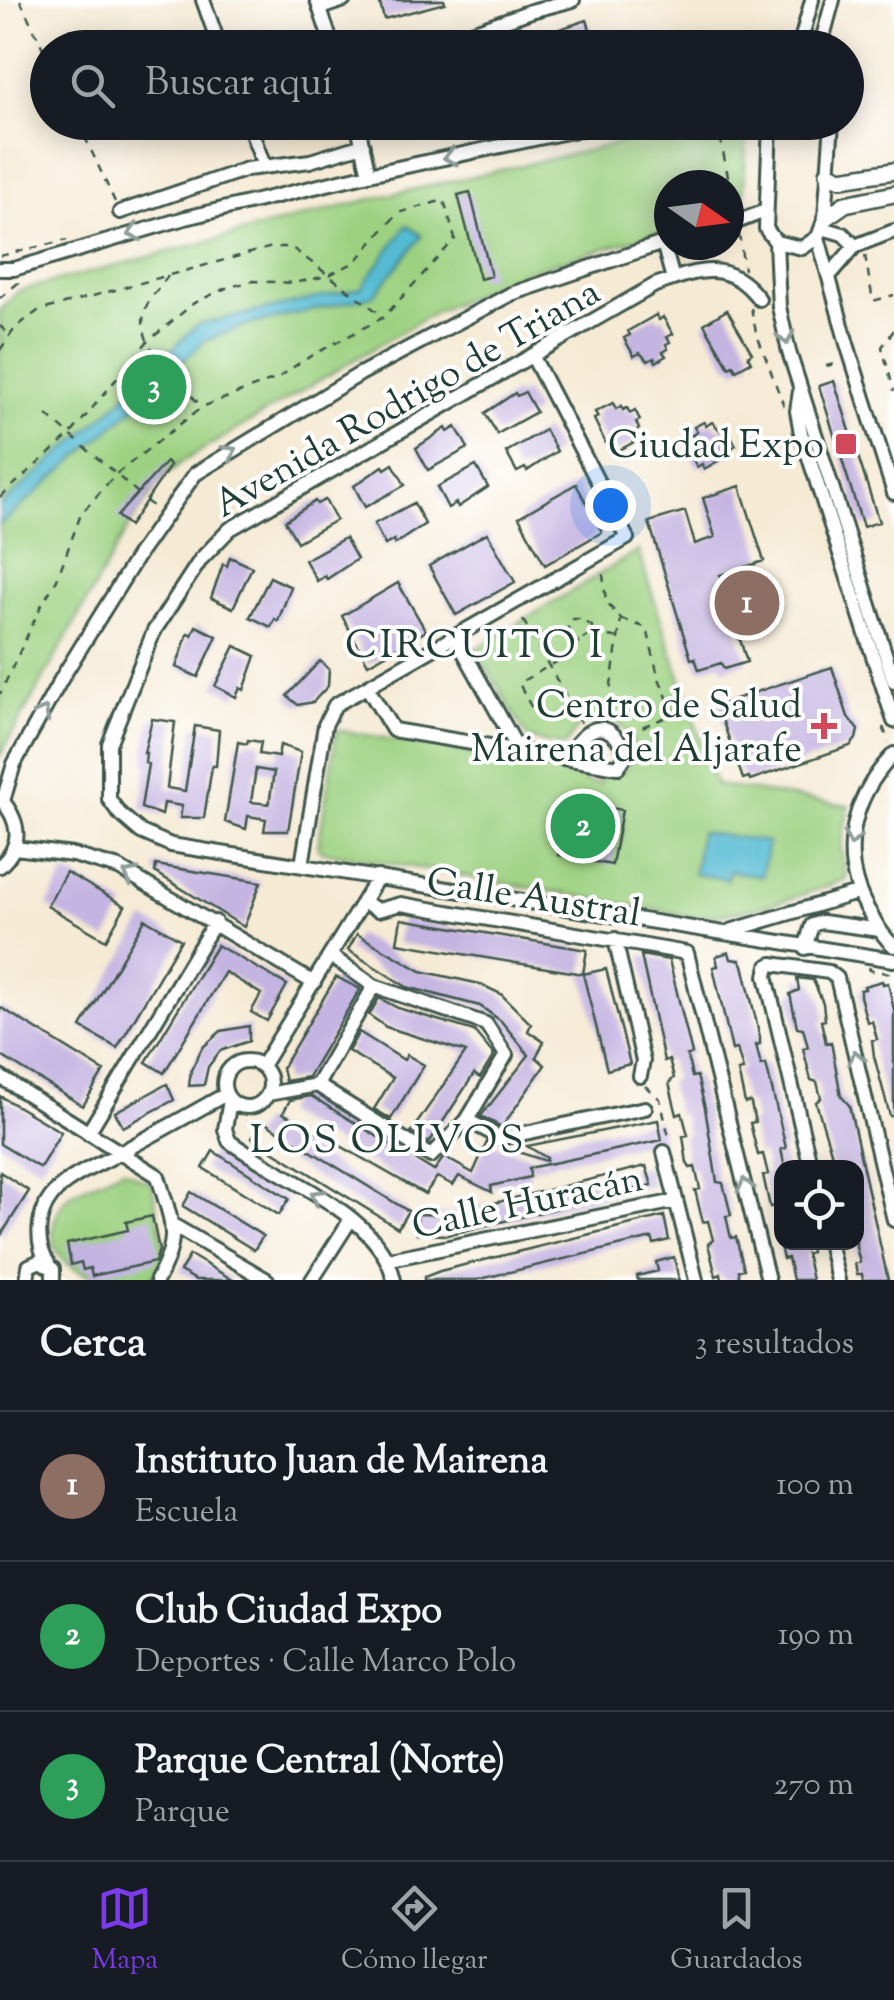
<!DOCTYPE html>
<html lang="es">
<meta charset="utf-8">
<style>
body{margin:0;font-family:"Sorts Mill Goudy",serif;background:#20242c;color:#f1f3f6}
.controls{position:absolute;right:30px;bottom:30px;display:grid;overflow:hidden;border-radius:20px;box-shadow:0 5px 25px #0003}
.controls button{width:90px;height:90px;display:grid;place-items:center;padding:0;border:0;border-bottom:2px solid #363941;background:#171b24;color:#f1f3f6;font:50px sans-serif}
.compass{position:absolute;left:654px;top:170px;width:90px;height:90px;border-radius:50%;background:#171b24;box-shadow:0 5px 25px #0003;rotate:104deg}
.you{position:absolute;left:610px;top:505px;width:35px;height:35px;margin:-25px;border:8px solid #fff;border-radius:50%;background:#1a73e8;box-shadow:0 0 0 15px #1a73e833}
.badge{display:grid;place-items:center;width:65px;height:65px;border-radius:50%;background:#7c3aed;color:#fff;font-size:32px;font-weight:700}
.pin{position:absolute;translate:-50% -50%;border:5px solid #fff;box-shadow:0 2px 10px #0006}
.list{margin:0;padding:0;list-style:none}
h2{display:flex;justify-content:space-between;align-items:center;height:130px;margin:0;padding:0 40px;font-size:42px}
h2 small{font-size:32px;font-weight:400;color:#9ea1a6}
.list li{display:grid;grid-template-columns:65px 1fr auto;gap:30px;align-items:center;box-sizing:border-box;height:150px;padding:0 40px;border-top:2px solid #363941}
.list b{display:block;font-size:38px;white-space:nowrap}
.list p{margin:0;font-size:32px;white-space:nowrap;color:#9ea1a6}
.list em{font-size:32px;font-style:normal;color:#9ea1a6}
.icon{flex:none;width:55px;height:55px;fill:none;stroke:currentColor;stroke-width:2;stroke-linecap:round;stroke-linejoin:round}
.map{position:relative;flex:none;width:894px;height:1280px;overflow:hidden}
.search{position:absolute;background:#171b24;box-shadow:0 5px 25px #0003;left:30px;right:30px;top:30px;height:110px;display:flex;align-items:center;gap:25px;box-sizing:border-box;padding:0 35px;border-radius:55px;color:#9ea1a6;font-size:38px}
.sheet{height:580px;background:#171b24}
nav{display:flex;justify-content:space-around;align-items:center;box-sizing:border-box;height:140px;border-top:2px solid #363941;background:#171b24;font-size:28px;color:#9ea1a6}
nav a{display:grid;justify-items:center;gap:5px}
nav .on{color:#7c3aed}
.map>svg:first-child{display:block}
.green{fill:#9dd181;stroke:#5e875a;stroke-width:2.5}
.water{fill:#55bbd3;stroke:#3a7c84;stroke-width:2.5}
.building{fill:#c4b4e1;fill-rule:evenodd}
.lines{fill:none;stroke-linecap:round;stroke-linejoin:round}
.minor-casing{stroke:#3f574c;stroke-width:18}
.major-casing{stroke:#3f574c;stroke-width:20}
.path{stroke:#3f574c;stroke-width:2.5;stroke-dasharray:8 8;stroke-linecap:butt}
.minor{stroke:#fff;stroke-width:12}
.major{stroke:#fff;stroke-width:15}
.oneway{stroke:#8f9e9a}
.poi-dot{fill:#d1495b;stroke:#fff;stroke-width:4}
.labels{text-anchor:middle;stroke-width:8;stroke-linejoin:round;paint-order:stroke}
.street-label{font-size:38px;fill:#1f3d34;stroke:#fff}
.poi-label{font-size:38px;fill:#1f3d34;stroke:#fff;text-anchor:end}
.neighbourhood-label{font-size:40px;letter-spacing:2.5px;fill:#1f3d34;stroke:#fff}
</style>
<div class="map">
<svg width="894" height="1280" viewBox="0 0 894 1280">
<rect width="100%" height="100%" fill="#fff"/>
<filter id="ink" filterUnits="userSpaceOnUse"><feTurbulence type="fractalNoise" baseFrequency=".01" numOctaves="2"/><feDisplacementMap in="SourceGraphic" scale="20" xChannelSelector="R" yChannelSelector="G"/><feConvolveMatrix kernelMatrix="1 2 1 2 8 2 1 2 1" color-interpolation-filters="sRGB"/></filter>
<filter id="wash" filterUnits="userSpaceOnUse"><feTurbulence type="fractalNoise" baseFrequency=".0048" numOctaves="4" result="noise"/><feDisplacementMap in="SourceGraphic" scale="40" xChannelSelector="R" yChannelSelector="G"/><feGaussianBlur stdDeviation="2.25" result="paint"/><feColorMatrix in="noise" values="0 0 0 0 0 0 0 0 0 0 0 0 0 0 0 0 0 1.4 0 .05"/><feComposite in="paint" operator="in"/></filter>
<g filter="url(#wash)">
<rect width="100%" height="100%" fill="#f5ead4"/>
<path class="green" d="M667,123H747L743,209L729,215V185H669V230L527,271L435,312L182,462L161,479L129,526L0,756V311L18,291L371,199L660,134Z
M638,551L716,785L849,806L841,847L847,879C796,898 747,915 692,916L320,851L318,846L337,730L582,771L585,782L599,784L603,770L621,773C657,742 608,703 580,726C574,731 569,740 565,746L528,739L476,649Z
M123,1169L152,1184L166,1254L151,1280C113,1280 54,1280 53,1232C53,1221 59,1206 68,1197C79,1187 109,1177 123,1169Z"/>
<path class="water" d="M407,225L422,236L373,296L241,327L204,341L152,392L0,525V506L107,413L197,325L361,288Z
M700,832L768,842L762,876L729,871L727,879L694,874Z"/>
<g id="blocks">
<path class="building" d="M379,0H444L445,3L384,19Z
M587,20L596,48H508V46Z
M470,192L491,276L480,279L458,195Z
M727,310L752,353L748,356L751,362L736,370L733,365L729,367L704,324Z
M656,315L659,320L663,317L673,334L667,337L670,342L666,344L668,349L663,352L666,356L656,362L654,358L648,361L640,353L634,356L624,338L630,335L628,331Z
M834,381L879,522L863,527L819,386Z
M525,392L536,412L497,434L485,413L515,393L517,396Z
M613,403L616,409L621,406L623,410L627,408L630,413L635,410L640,420L636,422L639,429L631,436L634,442L616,452L613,446L608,448L594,419L598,417L595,412Z
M704,422L706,426L712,422L720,430L726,427L736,445L730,449L732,453L704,469L702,464L697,467L688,450L693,447L691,441L695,439L692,435L697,432L694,427Z
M456,427L468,448L428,470L416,448L446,428L448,432Z
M545,430L557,451L527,471L525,468L517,472L506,452Z
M166,462L170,466L129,526L117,516Z
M393,464L405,485L365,507L354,486L383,466L385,469Z
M476,466L488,487L458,507L456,503L448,508L437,487Z
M576,484L602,532L545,565L519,517Z
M740,486L764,561L720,575L747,662L724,669L721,663L699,670L695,658L691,659L649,522L685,511L695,544L715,537L703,498Z
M325,500L336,520L297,542L285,521L315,501L317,504Z
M414,503L425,524L395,544L394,540L385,545L374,524Z
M487,533L515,582L456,615L429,566Z
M345,538L357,559L327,579L325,576L317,581L305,560Z
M230,557L252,567L233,608L211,598L223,564L227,566Z
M270,577L291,587L278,621L275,619L271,627L250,617Z
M398,583L426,631L368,664L342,616Z
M196,626L217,636L198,677L176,667L188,633L192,635Z
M235,646L256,656L244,690L240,688L236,697L215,686Z
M320,661L329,669L328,686L313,702L298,705L287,696Z
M832,667L848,717L858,730L856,739L850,746L750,780L749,777L743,779L717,705Z
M152,719L175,722L167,788L185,791L195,726L219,730L216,766H212L204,818H180L182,806L164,803L162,815L141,808L148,764L145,763L146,753H144Z
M248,740L261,742L259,754L278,757L280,745L301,752L288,831H264L266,819L248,816L246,829L225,822L238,742L247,744ZM256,769L274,772L269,804L251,802Z
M568,800L622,810L612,865L558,855Z
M156,865L261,882L244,927L155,872Z
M66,872L125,906L106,940L47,906Z
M145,919L181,940L117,1048L81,1027Z
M401,919L587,950L583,974L397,943Z
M357,934L421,971L480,984L501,994L531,1024L528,1031L544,1042L536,1057L545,1065L502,1127L481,1116L529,1055L501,1021L480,1006L407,987L348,950Z
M217,945L287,985L267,1021L251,1012L261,994L225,972L164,1073L146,1062Z
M729,952L731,959L740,960L743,965L760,1037V1044L756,1045L761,1065L766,1064L786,1148L781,1149L785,1168H782V1205L770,1207L763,1175L768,1174L763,1154L758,1155L750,1123L755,1122L751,1104L750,1102L745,1103L738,1071L743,1070L737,1049L732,1050L713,967L718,966L716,956Z
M641,955L669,960L671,968L692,1054L687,1055L692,1077L697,1076L705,1108L717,1182L723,1183L731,1215L726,1216L731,1238L736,1237L744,1269L739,1270V1280H722L721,1274L716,1276L708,1244L713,1240L708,1221L703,1222L700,1211L695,1190L700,1189L695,1167L690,1168L687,1163L683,1136L688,1135L682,1113L677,1115L669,1083L674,1078L669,1060L664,1061Z
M606,969L630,1064L607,1070L583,974Z
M336,977L360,989L308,1077L285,1081L282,1068Z
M797,978L813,980L823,1003L825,1020L821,1021L826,1043L831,1042L841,1096L849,1105L888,1280H863L862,1274H857L855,1263L860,1262L856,1247V1168H832L829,1156L832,1155L816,1102L821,1098L817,1082L811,1080L803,1048L808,1047L803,1028L797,1027L790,994L799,990Z
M882,981L883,984L888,983L894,1010V1116H890L874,1056L872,1040L877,1039L872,1021L867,1022L860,996V990L865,989L864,986Z
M379,998L398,1008L474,1031L494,1055L480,1078L474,1074L429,1143L411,1132L466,1052L386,1027L369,1015Z
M0,1007L104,1071L83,1106L0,1055Z
M249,1026V1041L220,1051L208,1067L204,1085L189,1086L191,1070L202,1048L221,1031Z
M359,1032L404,1060L407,1055L424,1065L391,1119L374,1109L393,1078L348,1051Z
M167,1084L174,1100L123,1127L115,1112Z
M0,1096L61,1132L40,1168L0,1144Z
M311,1096L434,1171L444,1157L473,1173L487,1142L546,1161L547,1158L527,1146L658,1120L662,1140L529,1168L530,1177L491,1186L492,1192L459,1176L453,1185L437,1177L425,1194L283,1113L290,1100Z
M262,1121L408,1211L398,1228L252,1138Z
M213,1151L289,1199L279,1215L203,1168Z
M646,1166L652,1185L447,1235L417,1234V1214L445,1215Z
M0,1172L29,1191L0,1237Z
M191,1192L263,1236L254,1250L183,1206Z
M152,1216L159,1250L155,1262L92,1276L90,1268L83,1270L81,1262L71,1265L67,1244L128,1230L126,1222Z
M664,1216L669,1240L654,1244L652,1238L476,1280H424V1277L440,1271L468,1264Z
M779,1242H808L811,1252L806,1253L812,1280H793L788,1258L783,1259Z
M190,1255L233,1280H196L180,1271Z
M674,1257L679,1280H638L637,1276L658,1271L656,1262Z"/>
</g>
</g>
<g filter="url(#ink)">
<use href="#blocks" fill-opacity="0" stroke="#3f574c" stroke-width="2.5"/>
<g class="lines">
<g class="minor-casing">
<path id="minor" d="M203,0L220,48
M317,0L333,48
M320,8L344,0
M427,48L531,11L573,0
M799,48L812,0
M820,48L833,0
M248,122L264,166
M357,122L369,174
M770,122L766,229L776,242L802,248L818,237L825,218L832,122
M120,212L247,169L310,161L363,145
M729,225L765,211
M822,228L843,234L855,246
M818,237L847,344L894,493
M776,242L779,307L789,352L894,681
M663,243L673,279
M0,269H14L185,218L369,174L614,122
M829,276L855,246L894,231
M759,299C728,258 698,270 655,285L230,529L201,559L154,631L109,744V799L119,813L141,832L171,845L894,960
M800,391L797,411L801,433L894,721
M455,636L519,751
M367,687L393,730L618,767L625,757C622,738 604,718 585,735C575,743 574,751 561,758
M894,754C850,799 837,861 871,915C878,927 884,938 894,946
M0,798C20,821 24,844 0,866
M3,801L14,764L63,676L140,552L195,474L360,374L511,294L669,241
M15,848L73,855L119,868L314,983
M302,865L325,725L335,705L627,538L533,357
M363,902L378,910L401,904L687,953L768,1280
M730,931L857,893
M615,939L643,1061L640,1076
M805,948L812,925L822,922L880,930
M331,956L374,986L486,1024L506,1055L467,1120L431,1156L317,1085L374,986
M224 1084a23 23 0 1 1 46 0a23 23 0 1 1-46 0Z
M262,1066L378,877
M0,1077L158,1176C171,1222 182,1236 157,1280
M268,1094L317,1085
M230,1100L225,1129L229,1141C279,1179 380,1213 394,1280
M467,1120L501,1138L645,1108
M88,1133L215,922
M664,1152L696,1280
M811,1168L766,976L768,966L772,964L829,972L837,978L894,1220
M171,1224L267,1280
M829,1242L838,1280
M390,1259L676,1201
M48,1263C35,1244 37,1215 51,1197C66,1177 94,1167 116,1155C153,1135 189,1115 226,1094
M27,1280L29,1266L40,1261L53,1269V1280
M312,1280L351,1219"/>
</g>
<g class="major-casing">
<path id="major" d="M828,173L841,179L894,171
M825,218L845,204L894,194"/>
</g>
<path class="path" d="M20,0L48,59
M78,122L115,202
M717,122L735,211
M739,234L744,270
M865,255L873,301L894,295
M0,256L67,240
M168,276C161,286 149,298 145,310C133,345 180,381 200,405
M0,298L18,283L17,280
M751,308L756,332L785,409
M0,326L10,335
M894,330L882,347L894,391
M0,350L16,327L38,311L272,247H291L383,316
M826,366L835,364
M47,415L138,493
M0,497L70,435L147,342L194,303L226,288L253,281L294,283L327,276L355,262L398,213L444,200L455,239L384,317L302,361L278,378L202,407L115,475L81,514L57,579L40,608L0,694
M146,501L157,509
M603,574L606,602L621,619L606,718
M621,619L647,628L658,676L674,714L627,733
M523,620L581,723
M593,633L620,638
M574,711C539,728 534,714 519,683L574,652L578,642L569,633L568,627L573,619H581L592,626V633L578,642
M883,727L889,742
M870,967L869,970L894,974
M645,1086L660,1099L670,1141"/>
<use href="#minor" class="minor"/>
<use href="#major" class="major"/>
</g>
<defs><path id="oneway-chevron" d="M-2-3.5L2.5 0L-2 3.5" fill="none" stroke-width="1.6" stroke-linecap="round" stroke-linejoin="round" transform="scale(2.5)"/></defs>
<g class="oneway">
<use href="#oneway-chevron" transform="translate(450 157) rotate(168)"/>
<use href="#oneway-chevron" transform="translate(134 233) rotate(164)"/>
<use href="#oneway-chevron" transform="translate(786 338) rotate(77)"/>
<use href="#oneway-chevron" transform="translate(230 452) rotate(-31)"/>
<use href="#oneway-chevron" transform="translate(43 713) rotate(-61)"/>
<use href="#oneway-chevron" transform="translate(852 839) rotate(100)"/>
<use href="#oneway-chevron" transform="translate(130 875) rotate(-153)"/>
<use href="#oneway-chevron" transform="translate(856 1057) rotate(-103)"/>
<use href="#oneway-chevron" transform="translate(745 1185) rotate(-104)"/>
<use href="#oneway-chevron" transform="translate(317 1196) rotate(-149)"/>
</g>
</g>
<g class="poi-dot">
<rect x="834" y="432" width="24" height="24" rx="5"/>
<path d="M819 711h10v10h10v10h-10v10h-10v-10h-10v-10h10z"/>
</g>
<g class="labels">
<g class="street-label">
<text transform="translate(406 397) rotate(-30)" y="13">Avenida Rodrigo de Triana</text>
<text transform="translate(534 896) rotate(9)" y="13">Calle Austral</text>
<text transform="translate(527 1201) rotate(-12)" y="13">Calle Huracán</text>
</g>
<g class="poi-label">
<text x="824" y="457">Ciudad Expo</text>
<text x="802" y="717">Centro de Salud<tspan x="802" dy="44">Mairena del Aljarafe</tspan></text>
</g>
<g class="neighbourhood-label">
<text x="475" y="657">CIRCUITO I</text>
<text x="388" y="1152">LOS OLIVOS</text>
</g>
</g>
</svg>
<div class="controls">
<button><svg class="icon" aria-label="locate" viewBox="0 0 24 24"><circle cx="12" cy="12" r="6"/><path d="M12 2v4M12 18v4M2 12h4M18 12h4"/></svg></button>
</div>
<svg class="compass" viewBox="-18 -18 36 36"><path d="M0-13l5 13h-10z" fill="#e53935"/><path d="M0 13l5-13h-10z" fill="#9ea1a6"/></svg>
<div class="you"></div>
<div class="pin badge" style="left:747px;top:603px;background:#8d6e63">1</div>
<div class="pin badge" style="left:583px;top:826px;background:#2e9e5b">2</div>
<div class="pin badge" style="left:154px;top:387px;background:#2e9e5b">3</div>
<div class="search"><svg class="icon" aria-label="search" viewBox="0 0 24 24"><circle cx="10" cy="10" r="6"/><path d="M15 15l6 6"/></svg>Buscar aquí</div>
</div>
<section class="sheet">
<h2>Cerca<small>3 resultados</small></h2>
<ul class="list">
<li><span class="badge" style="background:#8d6e63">1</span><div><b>Instituto Juan de Mairena</b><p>Escuela</p></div><em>100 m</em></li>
<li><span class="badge" style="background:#2e9e5b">2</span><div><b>Club Ciudad Expo</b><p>Deportes · Calle Marco Polo</p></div><em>190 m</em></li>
<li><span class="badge" style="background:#2e9e5b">3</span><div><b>Parque Central (Norte)</b><p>Parque</p></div><em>270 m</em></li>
</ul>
</section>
<nav>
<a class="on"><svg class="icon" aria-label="map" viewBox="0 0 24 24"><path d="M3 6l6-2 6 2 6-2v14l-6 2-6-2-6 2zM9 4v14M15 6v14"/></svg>Mapa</a>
<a><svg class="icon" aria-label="directions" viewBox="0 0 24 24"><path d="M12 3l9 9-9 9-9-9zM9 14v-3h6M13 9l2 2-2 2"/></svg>Cómo llegar</a>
<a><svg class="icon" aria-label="saved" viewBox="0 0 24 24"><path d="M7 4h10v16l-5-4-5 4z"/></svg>Guardados</a>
</nav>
